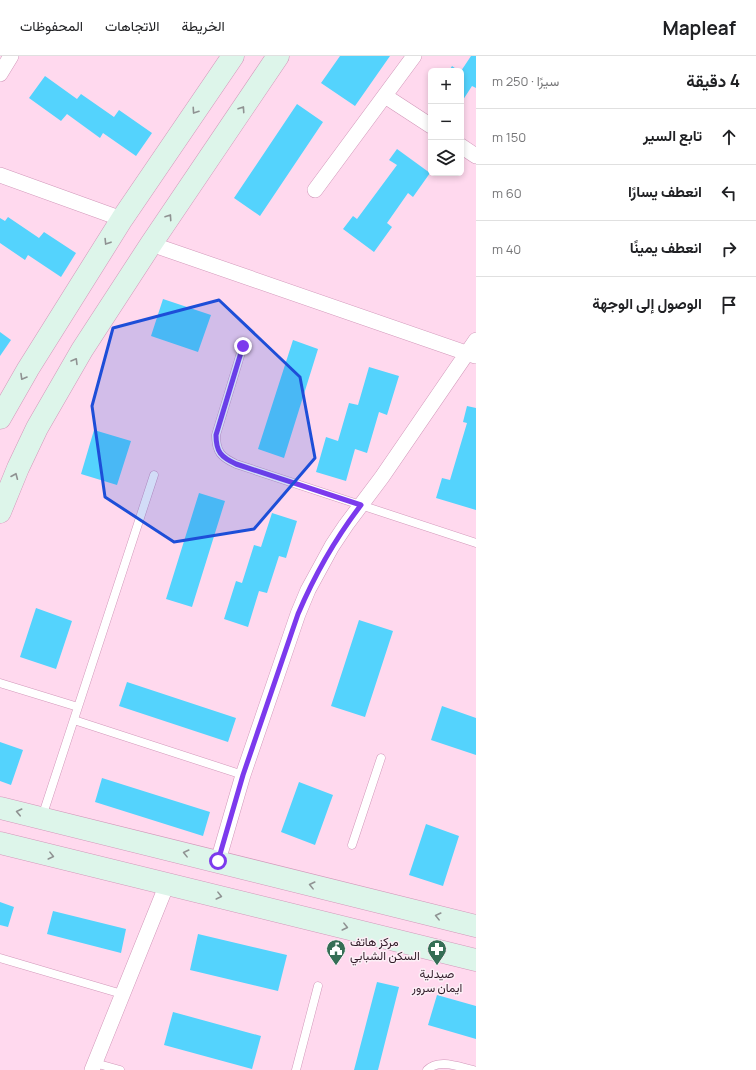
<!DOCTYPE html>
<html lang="ar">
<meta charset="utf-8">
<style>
body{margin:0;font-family:Manrope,Vazirmatn,sans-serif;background:#f6f6f6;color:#202124;direction:rtl}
.controls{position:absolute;right:12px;top:12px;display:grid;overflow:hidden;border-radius:6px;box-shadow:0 2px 6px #0003}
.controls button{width:36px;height:36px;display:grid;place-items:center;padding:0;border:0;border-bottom:1px solid #e0e0e0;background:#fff;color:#202124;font:20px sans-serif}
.stop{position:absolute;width:12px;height:12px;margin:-9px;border:3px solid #7c3aed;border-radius:50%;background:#fff}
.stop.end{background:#7c3aed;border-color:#fff;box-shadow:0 1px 4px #0008}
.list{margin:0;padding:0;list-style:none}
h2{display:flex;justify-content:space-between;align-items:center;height:52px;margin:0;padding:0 16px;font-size:17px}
h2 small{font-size:13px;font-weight:400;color:#757577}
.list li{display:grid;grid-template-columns:26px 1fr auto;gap:12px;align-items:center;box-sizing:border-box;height:56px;padding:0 16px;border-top:1px solid #e0e0e0}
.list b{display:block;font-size:15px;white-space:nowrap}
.list em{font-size:13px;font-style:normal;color:#757577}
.icon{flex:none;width:22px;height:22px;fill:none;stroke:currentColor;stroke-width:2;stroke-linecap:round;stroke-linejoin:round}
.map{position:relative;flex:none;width:476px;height:1014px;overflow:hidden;direction:ltr}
header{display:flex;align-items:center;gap:24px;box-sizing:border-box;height:56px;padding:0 20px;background:#fff;border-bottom:1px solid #e0e0e0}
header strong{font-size:19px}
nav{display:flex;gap:22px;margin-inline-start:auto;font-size:14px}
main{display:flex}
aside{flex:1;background:#fff}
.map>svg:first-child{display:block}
.building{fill:#54d3fd}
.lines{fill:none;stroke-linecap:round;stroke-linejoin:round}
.lane-casing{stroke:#d298ba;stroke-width:9}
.street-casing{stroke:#d298ba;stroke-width:16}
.secondary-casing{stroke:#d298ba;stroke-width:23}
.lane{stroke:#fff;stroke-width:8}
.street{stroke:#fff;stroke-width:15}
.secondary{stroke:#ddf5ea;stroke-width:22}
.oneway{stroke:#8f9292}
.route{stroke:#7c3aed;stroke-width:5}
.marked{fill:#1d4ed8;fill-opacity:0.2;stroke:#1d4ed8;stroke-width:3;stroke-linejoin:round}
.labels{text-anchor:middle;stroke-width:3;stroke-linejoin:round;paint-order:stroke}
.poi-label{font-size:12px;fill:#301a27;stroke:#fceff6;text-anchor:start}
</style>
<header>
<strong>Mapleaf</strong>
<nav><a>الخريطة</a><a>الاتجاهات</a><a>المحفوظات</a></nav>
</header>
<main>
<aside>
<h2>4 دقيقة<small>سيرًا · 250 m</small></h2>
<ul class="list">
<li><svg class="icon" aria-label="ahead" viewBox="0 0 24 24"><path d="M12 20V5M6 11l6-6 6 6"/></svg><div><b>تابع السير</b></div><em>150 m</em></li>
<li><svg class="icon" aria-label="left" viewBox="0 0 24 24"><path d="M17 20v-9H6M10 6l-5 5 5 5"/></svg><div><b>انعطف يسارًا</b></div><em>60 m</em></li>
<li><svg class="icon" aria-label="right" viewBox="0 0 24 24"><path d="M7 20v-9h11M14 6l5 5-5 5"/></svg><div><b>انعطف يمينًا</b></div><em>40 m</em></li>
<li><svg class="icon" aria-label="arrive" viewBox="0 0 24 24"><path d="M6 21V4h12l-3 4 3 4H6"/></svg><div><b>الوصول إلى الوجهة</b></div></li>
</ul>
</aside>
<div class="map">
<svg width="476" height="1014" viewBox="0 0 476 1014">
<rect width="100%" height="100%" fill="#ffd9ee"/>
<path class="building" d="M340,0H390L355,50L321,27Z
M471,0H476V32L472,30L461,47V15Z
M452,10L459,15H449Z
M45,20L77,43L81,38L114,61L119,54L152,77L136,100L103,77L100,82L67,58L61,65L29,42Z
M297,48L323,66L260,160L234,142Z
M397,93L430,117L413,141L408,137L387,167L392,171L374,196L343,173L353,160L357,163L397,109L389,104Z
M8,161L39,182L44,176L76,197L61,221L28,199L25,204L0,187V162L5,165Z
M163,243L211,259L198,296L151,280Z
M0,276L11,284L0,300Z
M293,284L318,293L284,402L258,393Z
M369,311L399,320L387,359L379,356L367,397L355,393L346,425L316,416L326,381L338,385L349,347L358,349Z
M467,350L476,352V454L436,442L442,422L450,424L467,367L463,366Z
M94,374L131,385L117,429L81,418Z
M199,437L225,445L192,551L166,543Z
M272,457L297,465L286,502L279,500L267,537L259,535L248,571L224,563L236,525L242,527L254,489L261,491Z
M36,552L72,565L56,613L20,601Z
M359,564L393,575L365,661L331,650Z
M127,626L236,662L228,686L119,650Z
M442,650L476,662V699L431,684Z
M0,686L23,694L11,729L0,725Z
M102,722L210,756L203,780L95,746Z
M299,726L333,739L315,789L281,776Z
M426,768L459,780L443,830L409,819Z
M0,846L14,851L8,871L0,869Z
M53,855L126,873L121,897L47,878Z
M198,878L287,899L278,935L190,914Z
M377,926L399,931L378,1014H354Z
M437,939L476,950V983L428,969Z
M173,956L261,980L252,1013L164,989Z"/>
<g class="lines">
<g class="lane-casing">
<path id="lane" d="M243,290L216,379C216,396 221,401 236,408L476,487
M0,627L78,651
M74,664L243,719
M42,761L154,419
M352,789L381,702
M0,902L122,938
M95,1007L120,1014
M296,1014L318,930
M427,1014C439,1002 459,1011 473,1014"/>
</g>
<g class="street-casing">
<path id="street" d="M0,18L11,0
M385,40L431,70
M461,90L476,100
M0,119L122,163
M315,134L414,0
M151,188L475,300
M218,805L243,719L298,558L308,534L332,490L346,469L382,421L476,284
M92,1014L167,828"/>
</g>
<g class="secondary-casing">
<path id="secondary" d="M0,362L28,313L122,163L233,0
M0,456L18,412L37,372L82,294L151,188L278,0
M0,752L476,870
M0,787L476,904"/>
</g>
<use href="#lane" class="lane"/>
<use href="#street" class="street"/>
<use href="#secondary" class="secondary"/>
</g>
<defs><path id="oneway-chevron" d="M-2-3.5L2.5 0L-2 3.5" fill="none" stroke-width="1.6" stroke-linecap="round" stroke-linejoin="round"/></defs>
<g class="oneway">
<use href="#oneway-chevron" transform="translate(242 53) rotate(-56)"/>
<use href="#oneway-chevron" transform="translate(195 55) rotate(124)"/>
<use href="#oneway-chevron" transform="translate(169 161) rotate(-56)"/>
<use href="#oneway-chevron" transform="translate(107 186) rotate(122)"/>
<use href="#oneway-chevron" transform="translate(75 305) rotate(-59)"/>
<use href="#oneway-chevron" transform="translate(23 321) rotate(120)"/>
<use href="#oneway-chevron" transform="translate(15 420) rotate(-67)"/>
<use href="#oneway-chevron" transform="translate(19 756) rotate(-167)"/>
<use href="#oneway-chevron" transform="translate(186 797) rotate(-166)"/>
<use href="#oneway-chevron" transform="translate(51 800) rotate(14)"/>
<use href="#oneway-chevron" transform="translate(312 829) rotate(-166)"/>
<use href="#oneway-chevron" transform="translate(219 840) rotate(14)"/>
<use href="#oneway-chevron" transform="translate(438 860) rotate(-166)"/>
<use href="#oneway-chevron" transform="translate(345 871) rotate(14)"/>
</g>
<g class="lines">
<path class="route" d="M218,805L243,719L298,558C315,518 335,483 361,449L236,408C221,401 216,396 216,379L243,290"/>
</g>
<path class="marked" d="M219,244L300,321L315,402L254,473L174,486L105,441L92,350L113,272Z"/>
<defs>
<g id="civic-pin" transform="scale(1)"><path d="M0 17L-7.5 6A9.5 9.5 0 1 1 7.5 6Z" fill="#356e55" stroke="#fceff6"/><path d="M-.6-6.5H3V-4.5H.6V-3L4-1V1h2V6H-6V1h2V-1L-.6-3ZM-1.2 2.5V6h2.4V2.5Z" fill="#fff"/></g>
<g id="pharmacy-pin" transform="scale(1)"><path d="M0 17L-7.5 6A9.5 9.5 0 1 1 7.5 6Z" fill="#356e55" stroke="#fceff6"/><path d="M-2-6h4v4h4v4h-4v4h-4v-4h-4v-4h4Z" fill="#fff"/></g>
</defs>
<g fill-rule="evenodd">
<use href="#civic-pin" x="336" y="893"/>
<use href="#pharmacy-pin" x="437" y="893"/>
</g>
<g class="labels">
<g class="poi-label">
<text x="350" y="890">مركز هاتف<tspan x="350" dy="14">السكن الشبابي</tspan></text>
<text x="437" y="922" text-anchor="middle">صيدلية<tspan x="437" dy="14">ايمان سرور</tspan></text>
</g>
</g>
</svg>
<div class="controls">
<button>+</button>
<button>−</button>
<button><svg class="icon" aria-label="layers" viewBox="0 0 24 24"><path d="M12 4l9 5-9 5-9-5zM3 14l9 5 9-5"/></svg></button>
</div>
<div class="stop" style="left:218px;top:805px"></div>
<div class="stop end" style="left:243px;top:290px"></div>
</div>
</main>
